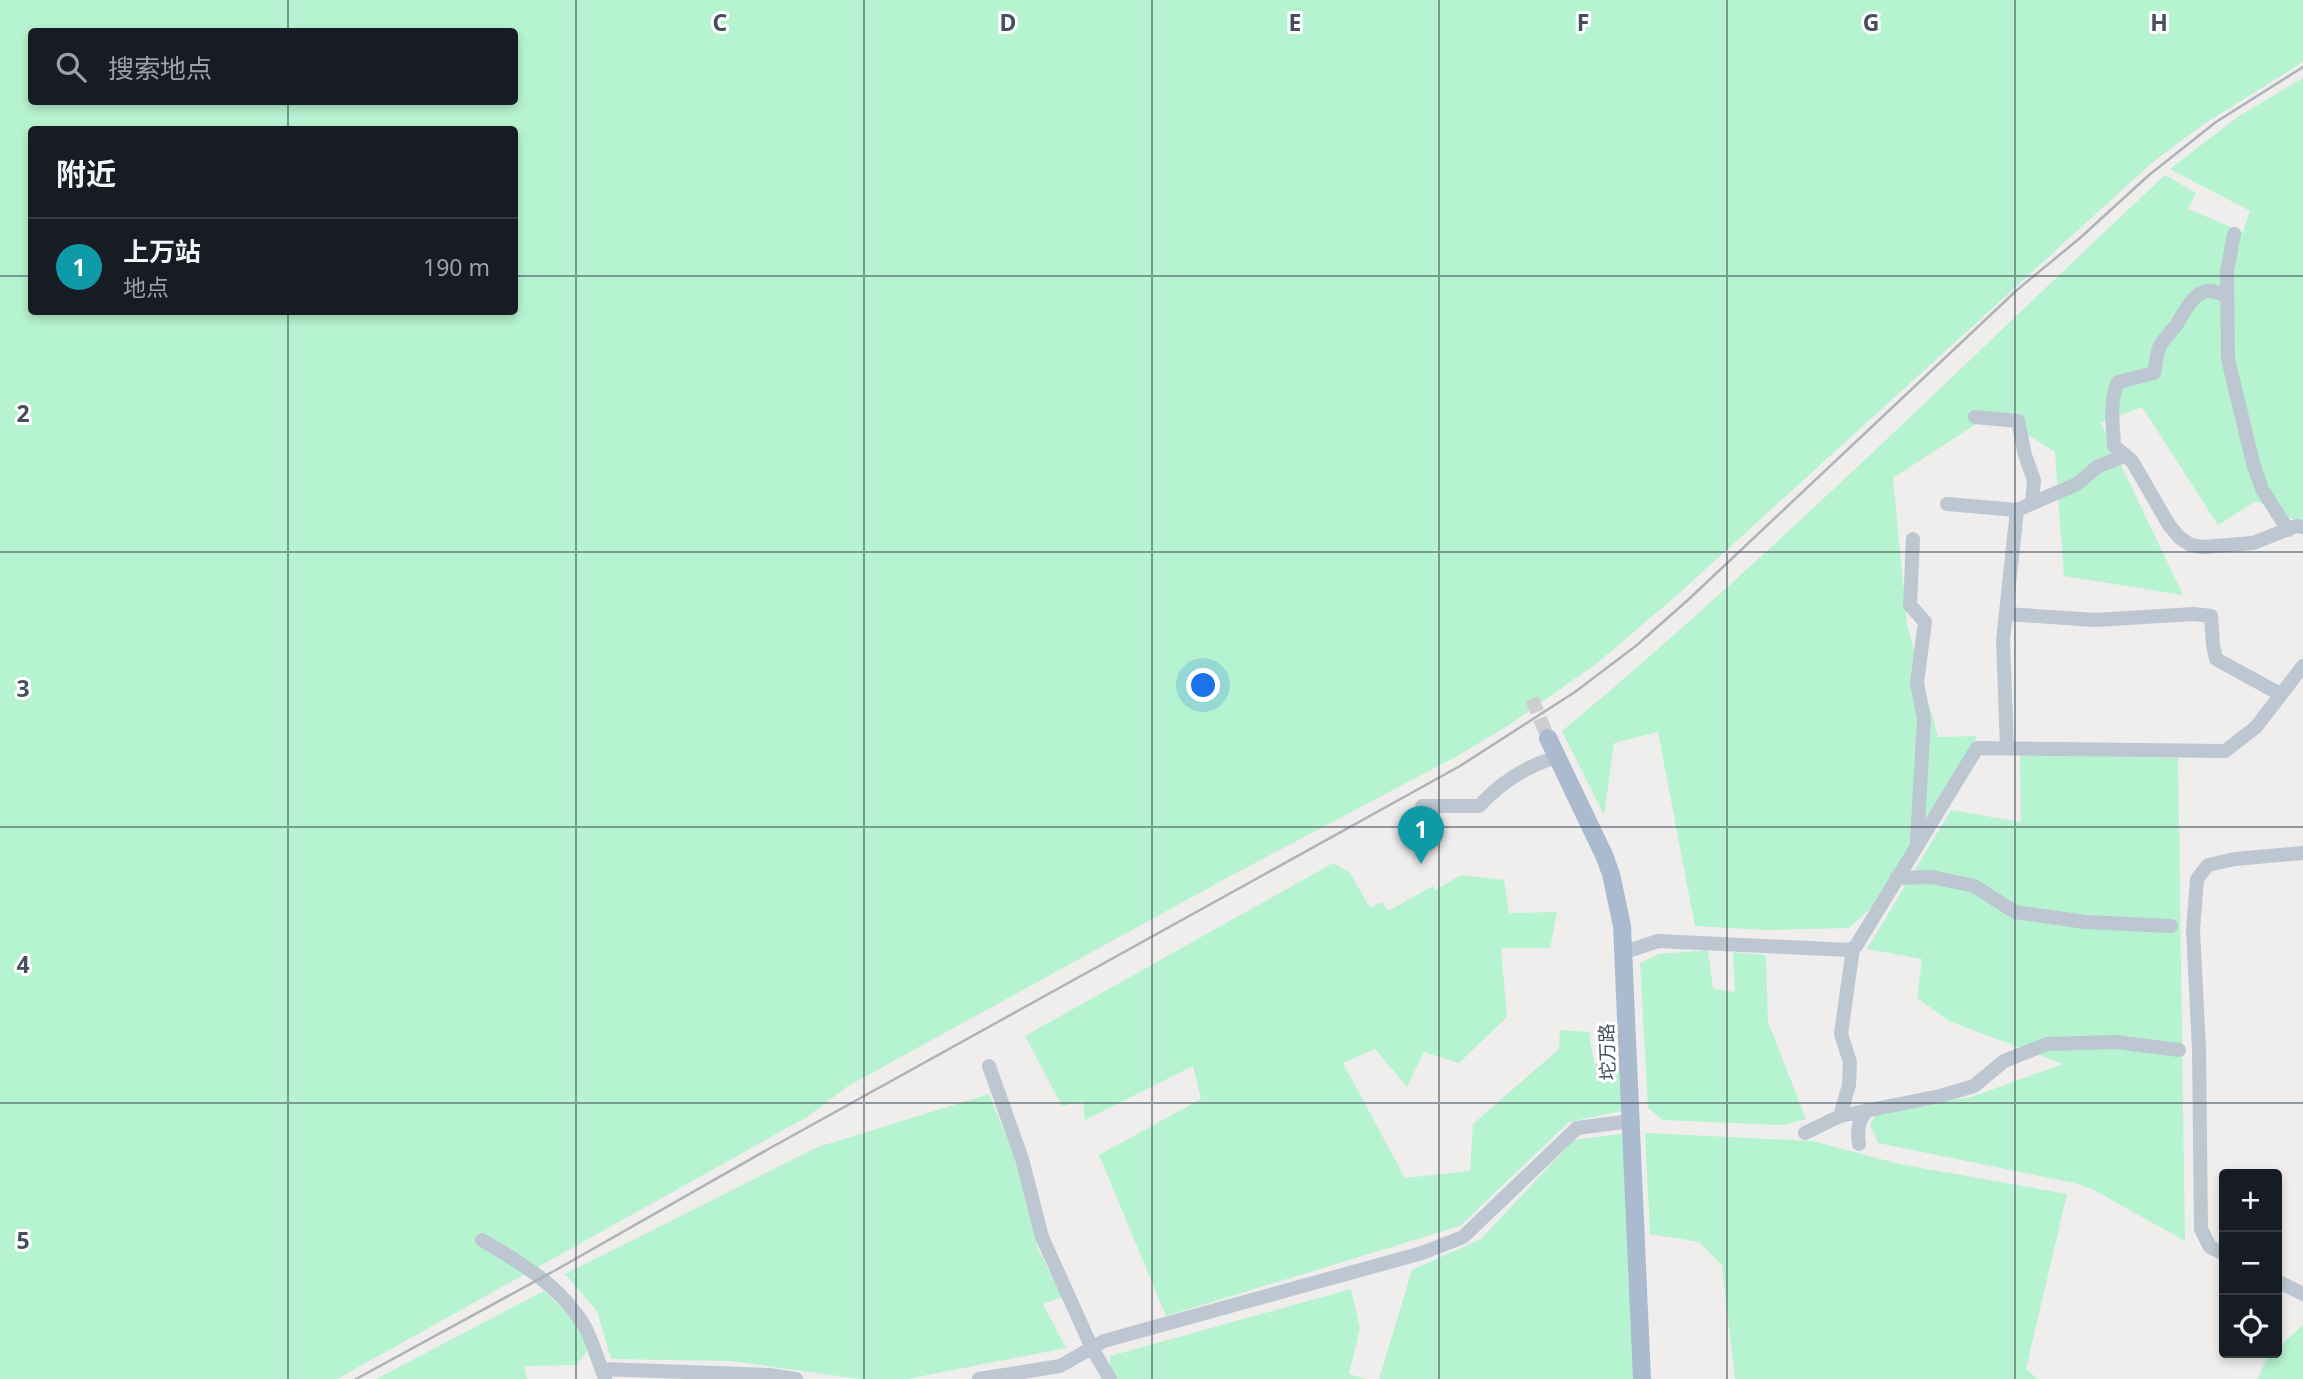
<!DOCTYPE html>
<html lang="zh">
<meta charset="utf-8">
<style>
body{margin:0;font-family:"Noto Sans","Noto Sans SC",sans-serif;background:#242831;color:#f1f3f6}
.controls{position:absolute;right:21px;bottom:21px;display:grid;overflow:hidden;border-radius:7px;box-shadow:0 4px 10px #0003}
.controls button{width:63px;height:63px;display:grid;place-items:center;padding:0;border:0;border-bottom:2px solid #363941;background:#171b24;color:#f1f3f6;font:35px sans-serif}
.you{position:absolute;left:1204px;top:686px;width:24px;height:24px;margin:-18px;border:5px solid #fff;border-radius:50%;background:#1a73e8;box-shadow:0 0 0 10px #1a73e833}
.badge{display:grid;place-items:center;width:46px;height:46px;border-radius:50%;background:#1a73e8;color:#fff;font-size:23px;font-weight:700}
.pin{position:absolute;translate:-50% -58px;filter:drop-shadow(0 2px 4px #0008)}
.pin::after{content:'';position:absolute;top:37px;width:24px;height:21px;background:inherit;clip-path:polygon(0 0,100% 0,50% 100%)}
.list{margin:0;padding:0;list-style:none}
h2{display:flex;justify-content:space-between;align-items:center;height:91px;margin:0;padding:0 28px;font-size:30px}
h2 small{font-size:23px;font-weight:400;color:#9ea1a6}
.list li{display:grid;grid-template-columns:46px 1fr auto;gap:21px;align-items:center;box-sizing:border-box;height:98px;padding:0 28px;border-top:2px solid #363941}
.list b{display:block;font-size:26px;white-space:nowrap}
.list p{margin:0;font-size:23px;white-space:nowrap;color:#9ea1a6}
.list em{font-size:23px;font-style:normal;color:#9ea1a6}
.icon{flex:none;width:38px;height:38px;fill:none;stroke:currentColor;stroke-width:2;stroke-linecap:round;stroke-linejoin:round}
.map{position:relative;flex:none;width:2303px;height:1379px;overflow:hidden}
.search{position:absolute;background:#171b24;box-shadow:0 4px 10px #0003;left:28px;top:28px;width:490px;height:77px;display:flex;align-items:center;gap:18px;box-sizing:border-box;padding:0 24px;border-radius:7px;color:#9ea1a6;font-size:26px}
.panel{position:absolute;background:#171b24;box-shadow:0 4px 10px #0003;left:28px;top:126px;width:490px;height:189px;border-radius:7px}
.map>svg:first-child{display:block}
.green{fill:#b6f3d0;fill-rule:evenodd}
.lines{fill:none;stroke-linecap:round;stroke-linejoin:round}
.minor-tunnel{stroke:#ceced0;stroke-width:14;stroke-dasharray:14 7;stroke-linecap:butt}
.minor{stroke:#bcc7d1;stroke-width:14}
.major{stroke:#aabbcf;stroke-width:18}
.rail{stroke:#afb2b9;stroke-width:2.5}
.grid{fill:none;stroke:#44505c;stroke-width:2;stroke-opacity:0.55}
.labels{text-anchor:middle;stroke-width:6;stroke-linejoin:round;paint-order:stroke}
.street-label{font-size:19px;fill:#44505c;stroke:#fff}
.grid-label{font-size:23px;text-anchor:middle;font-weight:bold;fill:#44505c;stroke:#fff;stroke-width:6;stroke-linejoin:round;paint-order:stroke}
</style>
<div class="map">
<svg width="2303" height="1379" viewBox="0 0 2303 1379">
<rect width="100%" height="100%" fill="#f0eded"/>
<path class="green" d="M0,0H2303V62L2204,124L2154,161L1676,596L1596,664L1509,725L1459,755L1234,874L848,1086L807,1117L337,1379H0ZM32,32H514V102H32ZM32,130H514V312H32Z
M2303,78V524L2256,501L2218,525L2142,407L2101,423L2183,595L2064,576L2055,452L1993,413L1893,478L1907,624L1938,737L1977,736L1874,905L1849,928L1766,930L1695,926L1658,732L1614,743L1604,815L1562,731C1772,556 1965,362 2165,175L2196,193L2188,209L2243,232L2250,211L2170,169L2239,116Z
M2020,755L2178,758L2185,1241L2092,1189L2074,1183L1878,1143L1870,1124L1878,1112L1971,1097L2063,1064L1949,1021L1917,998L1922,959L1867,949L1951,810L2021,822Z
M1333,863L1350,873L1370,908L1382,902L1388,911L1433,886L1435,890L1461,875L1504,880L1509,913L1557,912L1550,948H1501L1507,1017L1459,1063L1424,1052L1407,1087L1375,1049L1343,1063L1405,1178L1470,1171L1473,1124L1559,1049L1560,1030L1589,1032L1594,1063L1602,1066L1627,1064V1110L1569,1122L1460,1226L1166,1316L1099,1155L1201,1099L1193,1066L1085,1120L1083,1101L1062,1106L1025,1036Z
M1708,950L1713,989L1735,992L1733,952L1766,955L1768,1022L1806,1119L1783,1125L1663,1120L1648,1108L1640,963L1659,954Z
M989,1094L1014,1156L1038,1249L1062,1297L1043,1304L1066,1348L907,1379H860L731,1361L611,1359L597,1311L565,1274L818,1147Z
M1628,1133L1637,1379H1379L1412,1270L1481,1239L1574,1140Z
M1645,1133L1813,1141L1899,1164L2067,1194L2026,1369L2038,1379H1735L1722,1265L1699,1242L1650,1234Z
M1351,1289L1360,1328L1349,1374L1366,1379H1110V1356Z
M544,1291L575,1321L588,1350L576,1365L524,1366L527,1379H376Z
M2303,1325V1379H2258L2266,1359L2272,1353H2277V1349Z"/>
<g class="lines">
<path class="minor-tunnel" d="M1532,699L1548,738"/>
<path class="minor" d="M2234,234L2227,271L2228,359L2253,463L2262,489L2288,530
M2226,297C2200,279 2188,305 2177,324C2172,331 2164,338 2160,346C2156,354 2156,365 2154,373L2118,382C2109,402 2113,425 2114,446L2132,461L2169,525L2180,538L2191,545L2202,547L2253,543L2296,526L2303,527
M1975,417L2018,421L2025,455L2034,480L2032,503
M1947,504L2017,510L2077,484L2097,467L2124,456
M1913,539L1910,605L1925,622L1917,683L1924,719L1917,842
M2006,614L2095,620L2194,614L2211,616L2213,645L2216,659L2280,694
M2007,748L2003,640L2017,510
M1422,806H1479C1501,782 1526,766 1557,757
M1896,878L1932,877L1974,886L2015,912L2085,922L2171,926
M1625,952L1658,941L1850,950L1856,946L1977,748L2225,751L2256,727L2303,666
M989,1066L1022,1159L1042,1237L1092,1348L1110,1379
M1840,1116L1849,1085L1850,1062L1841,1034L1853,948
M1805,1133L1840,1116L1940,1096L1974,1086L2004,1061L2047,1044L2115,1042L2179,1050
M1859,1144C1857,1129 1858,1122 1867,1110
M482,1240C521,1263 561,1286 585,1327C593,1342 598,1361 605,1378
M2224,1254L2210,1247L2201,1229L2199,1049L2193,930L2197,879L2208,865L2235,859L2303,853
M2277,1281L2303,1294
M602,1369L769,1375L796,1379
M979,1379L1060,1366L1104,1341L1422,1253L1463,1237L1577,1128L1631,1121"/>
<path class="major" d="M1548,738L1604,855L1611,874L1622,926L1642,1379"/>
<path class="rail" d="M356,1379L554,1271L772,1147L1460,766L1575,692L1637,645L1689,599L2017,290L2080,238L2149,175L2216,122L2303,67"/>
</g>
<path class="grid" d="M288,0V32M576,0V1379M864,0V1379M1152,0V1379M1439,0V1379M1727,0V1379M2015,0V1379M288,102V130M0,276H32M514,276H2303M288,312V1379M0,552H2303M0,827H2303M0,1103H2303"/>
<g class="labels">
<g class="street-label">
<text transform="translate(1607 1052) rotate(-92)" y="7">坨万路</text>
</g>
</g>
<g class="grid-label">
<text x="720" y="31">C</text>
<text x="1008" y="31">D</text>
<text x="1295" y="31">E</text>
<text x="1583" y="31">F</text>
<text x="1871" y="31">G</text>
<text x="2159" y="31">H</text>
<text x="23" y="422">2</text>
<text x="23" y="697">3</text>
<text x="23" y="973">4</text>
<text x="23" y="1249">5</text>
</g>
</svg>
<div class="controls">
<button>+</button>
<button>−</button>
<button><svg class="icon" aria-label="locate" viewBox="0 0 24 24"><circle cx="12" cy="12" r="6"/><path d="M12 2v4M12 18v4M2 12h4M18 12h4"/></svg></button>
</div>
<div class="you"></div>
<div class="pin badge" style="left:1421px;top:864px;background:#0f9aa8">1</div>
<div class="search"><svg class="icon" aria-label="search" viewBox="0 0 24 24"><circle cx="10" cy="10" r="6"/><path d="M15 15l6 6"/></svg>搜索地点</div>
<section class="panel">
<h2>附近<small></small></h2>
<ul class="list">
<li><span class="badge" style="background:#0f9aa8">1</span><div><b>上万站</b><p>地点</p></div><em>190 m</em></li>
</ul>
</section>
</div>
